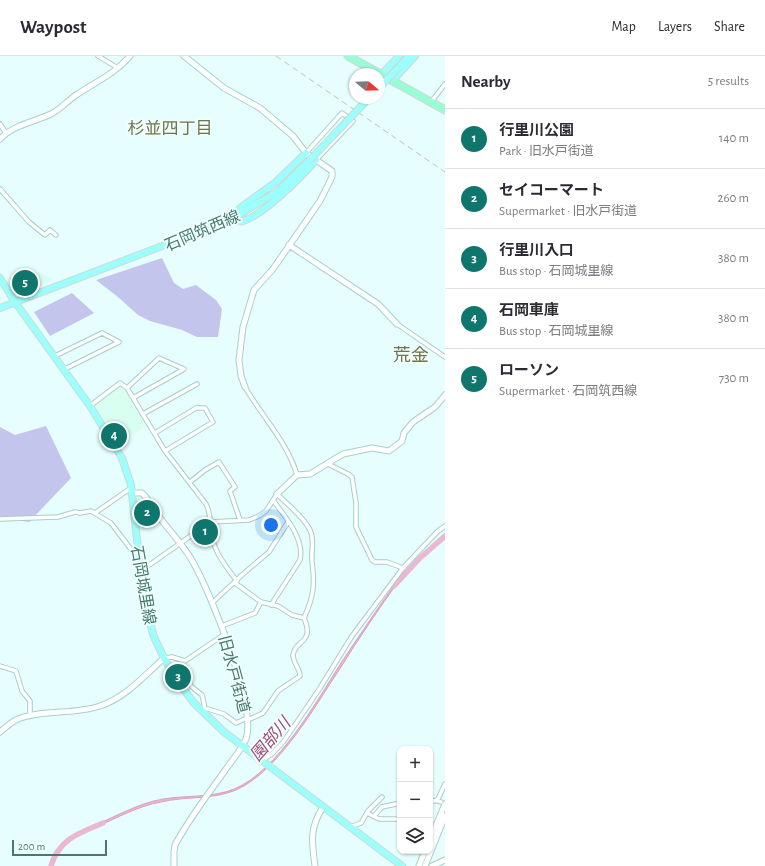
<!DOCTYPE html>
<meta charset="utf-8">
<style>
body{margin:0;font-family:"Alegreya Sans","Noto Sans JP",sans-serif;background:#f2f2f3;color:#2b2b33}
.controls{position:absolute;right:12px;bottom:12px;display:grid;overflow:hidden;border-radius:8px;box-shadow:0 1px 3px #0004}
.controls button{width:36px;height:36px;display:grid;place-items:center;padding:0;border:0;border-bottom:1px solid #e1e1e2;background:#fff;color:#2b2b33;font:20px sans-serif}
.compass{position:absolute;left:349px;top:12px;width:36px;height:36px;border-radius:50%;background:#fff;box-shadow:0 1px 3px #0004;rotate:109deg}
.scale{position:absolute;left:12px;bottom:10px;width:95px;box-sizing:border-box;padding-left:4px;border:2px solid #487a6b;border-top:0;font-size:11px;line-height:14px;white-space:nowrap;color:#487a6b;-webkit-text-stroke:3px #eefffe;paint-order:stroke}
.you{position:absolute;left:271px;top:469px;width:14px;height:14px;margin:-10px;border:3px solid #fff;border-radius:50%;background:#1a73e8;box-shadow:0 0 0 6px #1a73e833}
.badge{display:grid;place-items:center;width:26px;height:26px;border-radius:50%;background:#0f766e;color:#fff;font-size:13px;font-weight:700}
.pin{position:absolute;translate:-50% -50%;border:2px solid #fff;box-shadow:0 1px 4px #0006}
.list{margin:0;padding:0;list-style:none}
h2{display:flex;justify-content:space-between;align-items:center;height:52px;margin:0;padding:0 16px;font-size:17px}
h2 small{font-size:13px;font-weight:400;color:#7c7c81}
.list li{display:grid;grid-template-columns:26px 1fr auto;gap:12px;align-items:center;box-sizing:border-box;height:60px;padding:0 16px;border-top:1px solid #e1e1e2}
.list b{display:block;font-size:15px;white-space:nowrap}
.list p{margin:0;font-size:13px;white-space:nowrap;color:#7c7c81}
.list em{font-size:13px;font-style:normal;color:#7c7c81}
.icon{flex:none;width:22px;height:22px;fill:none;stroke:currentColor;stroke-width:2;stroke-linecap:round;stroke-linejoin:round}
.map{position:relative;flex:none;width:445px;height:810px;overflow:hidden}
header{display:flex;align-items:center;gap:24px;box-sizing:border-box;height:56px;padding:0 20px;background:#fff;border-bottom:1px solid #e1e1e2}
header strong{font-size:19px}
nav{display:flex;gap:22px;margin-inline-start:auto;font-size:14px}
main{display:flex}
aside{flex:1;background:#fff}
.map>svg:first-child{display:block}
.commercial{fill:#d9fff1}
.green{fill:#c3c5ed}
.water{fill:#eab8d1;stroke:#dc9ebd}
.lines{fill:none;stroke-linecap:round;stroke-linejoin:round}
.river{stroke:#eab8d1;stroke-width:5.5}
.street-casing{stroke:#a8cfc6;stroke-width:5.5}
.secondary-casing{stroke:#a6d2c9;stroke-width:7}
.primary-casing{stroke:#ccdad6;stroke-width:8}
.highway-casing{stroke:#ccdad6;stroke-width:9}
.street{stroke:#fff;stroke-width:3.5}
.secondary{stroke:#fff;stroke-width:5}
.primary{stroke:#9cfffc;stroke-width:6}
.highway{stroke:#98fdd5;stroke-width:7}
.rail{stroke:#c9c5a3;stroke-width:1;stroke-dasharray:6 4;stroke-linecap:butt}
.primary-bridge-casing{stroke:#ccdad6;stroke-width:8;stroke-linecap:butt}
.primary-bridge{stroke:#9cfffc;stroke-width:6}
.labels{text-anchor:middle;stroke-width:4;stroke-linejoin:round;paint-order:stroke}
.street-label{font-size:16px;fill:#487a6b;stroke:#eefffe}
.neighbourhood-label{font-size:17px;fill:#73734b;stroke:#eefffe}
.water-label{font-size:17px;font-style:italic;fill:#a54875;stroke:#eefffe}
.quarter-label{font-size:18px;fill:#73734b;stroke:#eefffe}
</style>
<header>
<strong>Waypost</strong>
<nav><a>Map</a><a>Layers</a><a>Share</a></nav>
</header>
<main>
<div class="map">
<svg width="445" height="810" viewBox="0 0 445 810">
<rect width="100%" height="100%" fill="#e6fefd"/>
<path class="commercial" d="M40,216L53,224L20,236L15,235L12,230Z
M120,328L148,369L118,387L94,348Z
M139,441L156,465L138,478L136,443Z"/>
<path class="green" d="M162,202L174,227L183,233L196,229L216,244L222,253L218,281H197L182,274L150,265L138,259L118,241L96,224Z
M72,237L94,257L50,280L34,256Z
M46,370L71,422L29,466L0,462V371L15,379Z"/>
<path class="water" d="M397,525L398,526C378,554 359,582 341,611C315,650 279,715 236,734C212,744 186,740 161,746C138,750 117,762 96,771L95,769C117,760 139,747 163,743C187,739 212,742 234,733C278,715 316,646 341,607C359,580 378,552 397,525Z"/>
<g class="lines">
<path class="river" d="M394,530L420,502L445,480
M51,810C59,783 79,777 103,767"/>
<g class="street-casing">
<path id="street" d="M98,0L118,12
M431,46L445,28
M0,68L6,77
M306,97L342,57L353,65L316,104
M0,133L29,166L45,179L50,174L56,179
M397,268L445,301
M55,300L102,277L119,286L65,313
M245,331C262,361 287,385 297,419
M127,332L159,302L184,313L133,342
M90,350L120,327L127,332L165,395L206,448C212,459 209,469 212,481C215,497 227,512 237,525
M143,358L197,328
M155,377L196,352H205L213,366L165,395
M328,408L348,418L352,421L356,447V471L372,504L375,506H387L403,512
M190,426L205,414L219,406L235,431L230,435L240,464
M95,457L131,432
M0,463L58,461L75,456L80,457L91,455L111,467L133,496H137
M140,512L148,510L206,469L211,466L249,464L259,460L266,455L277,438C287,448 304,461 310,474C315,485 311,494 312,505C315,529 314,540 304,562C315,588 295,583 293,599C293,607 300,612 300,620L278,635L263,657L248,664
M235,527L261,546
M212,547L243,518L269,496L288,466
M271,549L300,504C305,482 284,460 273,444
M222,570L255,557L261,546L278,550L292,559L304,562
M164,602L172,601L185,605L225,578
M0,610L16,615L22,635L30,645V660
M172,617L179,613L192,631L202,639L205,652L224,658L236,667L247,662
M261,705L272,698L284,685L320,632L352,580L403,512L437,476L445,470
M437,745L445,728
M430,746L437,744L441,746
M367,757L379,763H400
M374,760L382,751L400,747
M350,771L361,767L368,755L382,741"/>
</g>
<g class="secondary-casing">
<path id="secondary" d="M184,0L224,32L260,52L293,80L306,97L332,115V121L320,145L273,213L254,234L243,271L239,304L241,320L245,331
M0,83C13,69 34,66 51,58C61,53 67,45 76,39C94,27 116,17 130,0
M289,189L378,248L397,268
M132,437H142C149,443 152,452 158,459C169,475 185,490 194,508C211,538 257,652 246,683C241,695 231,705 224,716C207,739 189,763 175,789L174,796V810
M277,438L297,419L310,418L343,398L372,392L389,395L402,385L404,377L413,366L435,351L445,339
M0,676C5,672 11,666 18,663C43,653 74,659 100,650C125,642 144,620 164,602
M430,784L445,748
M315,810C312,786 309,773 323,751
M419,810L425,795
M425,810L445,760
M432,810L445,804"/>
</g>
<g class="primary-casing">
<path id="primary" d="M399,11L409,0
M381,19L399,0
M392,25L415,0
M230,164C235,165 239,166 243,165C265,158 300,122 316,104
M230,164L240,152L276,126L306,97
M0,222L15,246L90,350L122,402L131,429L144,547L154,581L164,602L176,623L194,647L224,676L402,810
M0,252L230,164L277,136L308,106"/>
</g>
<g class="highway-casing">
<path id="highway" d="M348,0L445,54"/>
</g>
<use href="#street" class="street"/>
<use href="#secondary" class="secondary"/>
<use href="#primary" class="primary"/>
<use href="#highway" class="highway"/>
<path class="rail" d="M276,0L445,116"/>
<g class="primary-bridge-casing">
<path id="primary-bridge" d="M379,32L399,11
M308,106L369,42"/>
</g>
<use href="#primary-bridge" class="primary-bridge"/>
</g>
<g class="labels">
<g class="street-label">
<text transform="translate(202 174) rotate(-23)" y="6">石岡筑西線</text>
<text transform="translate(144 529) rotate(80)" y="6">石岡城里線</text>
<text transform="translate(235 618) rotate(75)" y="6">旧水戸街道</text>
</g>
<g class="neighbourhood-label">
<text x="170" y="78">杉並四丁目</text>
</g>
<g class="water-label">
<text transform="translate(270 683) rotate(-49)" y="6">園部川</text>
</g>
<g class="quarter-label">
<text x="411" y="305">荒金</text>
</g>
</g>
</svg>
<div class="controls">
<button>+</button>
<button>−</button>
<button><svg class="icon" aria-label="layers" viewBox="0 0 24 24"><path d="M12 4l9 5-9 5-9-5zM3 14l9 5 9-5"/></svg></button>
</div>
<svg class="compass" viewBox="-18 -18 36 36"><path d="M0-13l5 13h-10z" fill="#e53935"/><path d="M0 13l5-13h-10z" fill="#7c7c81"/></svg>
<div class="scale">200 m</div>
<div class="you"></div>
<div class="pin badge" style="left:205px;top:476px">1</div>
<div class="pin badge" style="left:147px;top:457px">2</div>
<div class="pin badge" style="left:178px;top:621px">3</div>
<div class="pin badge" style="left:114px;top:380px">4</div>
<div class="pin badge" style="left:25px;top:227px">5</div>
</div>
<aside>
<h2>Nearby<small>5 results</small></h2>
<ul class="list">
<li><span class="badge">1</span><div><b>行里川公園</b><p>Park · 旧水戸街道</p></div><em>140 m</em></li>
<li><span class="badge">2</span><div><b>セイコーマート</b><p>Supermarket · 旧水戸街道</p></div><em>260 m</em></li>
<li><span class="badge">3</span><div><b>行里川入口</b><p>Bus stop · 石岡城里線</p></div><em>380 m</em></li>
<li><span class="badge">4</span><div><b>石岡車庫</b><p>Bus stop · 石岡城里線</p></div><em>380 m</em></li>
<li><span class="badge">5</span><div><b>ローソン</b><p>Supermarket · 石岡筑西線</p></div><em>730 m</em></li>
</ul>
</aside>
</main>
